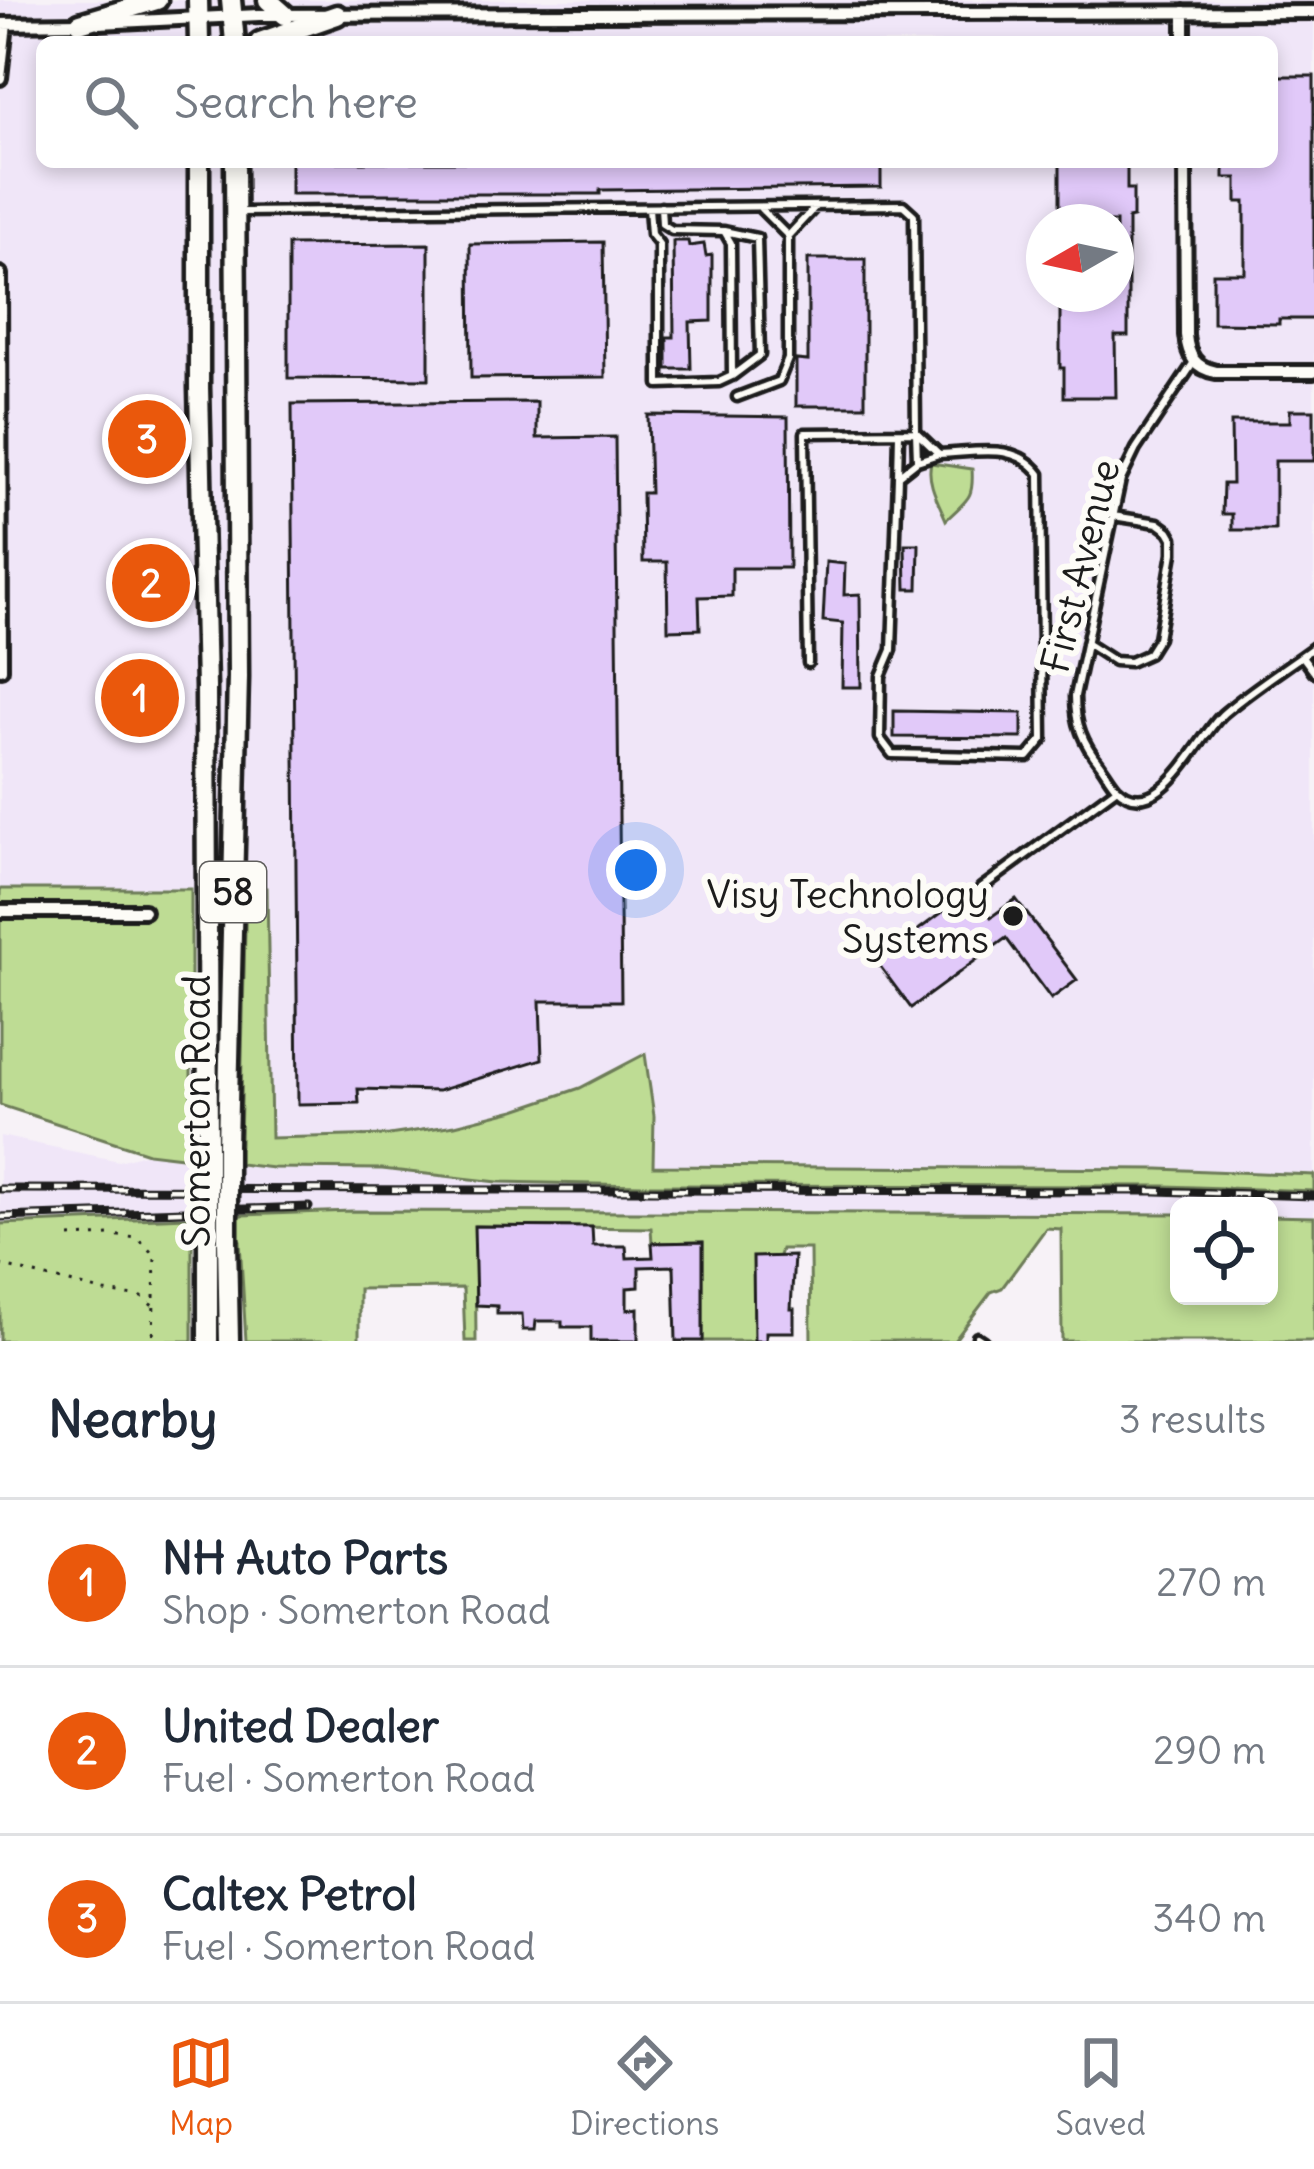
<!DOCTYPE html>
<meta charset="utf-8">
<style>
body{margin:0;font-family:Delius,sans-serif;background:#f6f6f7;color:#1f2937}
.controls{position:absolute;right:36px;bottom:36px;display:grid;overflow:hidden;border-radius:18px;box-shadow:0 6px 18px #0003}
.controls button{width:108px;height:108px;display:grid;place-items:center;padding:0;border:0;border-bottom:3px solid #e0e1e3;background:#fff;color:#1f2937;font:60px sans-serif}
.compass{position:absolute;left:1026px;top:204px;width:108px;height:108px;border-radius:50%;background:#fff;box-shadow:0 6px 18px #0003;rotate:261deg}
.you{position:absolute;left:636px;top:870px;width:42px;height:42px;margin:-30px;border:9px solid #fff;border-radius:50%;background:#1a73e8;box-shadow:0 0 0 18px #1a73e833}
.badge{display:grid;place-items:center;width:78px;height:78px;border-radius:50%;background:#ea580c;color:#fff;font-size:39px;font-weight:700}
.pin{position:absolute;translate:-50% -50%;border:6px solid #fff;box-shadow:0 3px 12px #0006}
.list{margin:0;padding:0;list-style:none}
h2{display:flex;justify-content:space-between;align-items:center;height:156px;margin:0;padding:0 48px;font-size:51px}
h2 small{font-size:39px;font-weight:400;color:#747a83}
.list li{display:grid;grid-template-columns:78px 1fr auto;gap:36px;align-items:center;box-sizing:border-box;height:168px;padding:0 48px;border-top:3px solid #e0e1e3}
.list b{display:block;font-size:45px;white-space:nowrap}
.list p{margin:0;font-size:39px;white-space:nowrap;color:#747a83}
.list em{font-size:39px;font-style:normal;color:#747a83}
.icon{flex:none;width:66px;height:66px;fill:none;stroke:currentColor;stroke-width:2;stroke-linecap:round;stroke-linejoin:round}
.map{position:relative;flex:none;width:1314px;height:1341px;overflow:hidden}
.search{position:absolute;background:#fff;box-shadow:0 6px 18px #0003;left:36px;right:36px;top:36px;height:132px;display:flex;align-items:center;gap:30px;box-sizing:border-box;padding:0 42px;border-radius:18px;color:#747a83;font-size:45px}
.sheet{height:660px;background:#fff}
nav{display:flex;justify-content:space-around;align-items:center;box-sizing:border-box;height:168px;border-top:3px solid #e0e1e3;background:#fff;font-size:33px;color:#747a83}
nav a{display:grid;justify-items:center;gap:6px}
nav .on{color:#ea580c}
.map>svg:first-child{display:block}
.built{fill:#f0e6f8;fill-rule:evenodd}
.green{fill:#bedc94;stroke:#6d7c58;stroke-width:3}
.building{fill:#e1c9f9;stroke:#1c1c1c;stroke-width:3}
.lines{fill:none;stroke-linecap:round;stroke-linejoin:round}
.service-casing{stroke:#1c1c1c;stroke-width:15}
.minor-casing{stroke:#1c1c1c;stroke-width:20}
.primary-casing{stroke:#1c1c1c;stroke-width:27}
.path{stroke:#1c1c1c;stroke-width:3;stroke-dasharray:3 9;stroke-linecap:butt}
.service{stroke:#fdfcf7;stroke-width:6}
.minor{stroke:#fdfcf7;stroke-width:10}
.primary{stroke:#fdfcf7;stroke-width:18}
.rail-casing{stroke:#1c1c1c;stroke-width:9}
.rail{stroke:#fdfcf7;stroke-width:4.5;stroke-dasharray:14;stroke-linecap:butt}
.primary-bridge-casing{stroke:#1c1c1c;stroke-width:27;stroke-linecap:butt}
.primary-bridge{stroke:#fdfcf7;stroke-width:18}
.poi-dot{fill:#1c1c1c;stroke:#fdfcf7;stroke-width:4.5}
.labels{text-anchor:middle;stroke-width:12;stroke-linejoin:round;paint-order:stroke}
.shield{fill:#fdfcf7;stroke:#605f5e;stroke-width:3}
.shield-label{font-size:36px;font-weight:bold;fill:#1c1c1c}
.street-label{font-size:39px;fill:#1c1c1c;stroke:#fdfcf7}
.poi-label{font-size:39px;fill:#1c1c1c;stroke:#fdfcf7;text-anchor:end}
</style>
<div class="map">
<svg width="1314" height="1341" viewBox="0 0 1314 1341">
<rect width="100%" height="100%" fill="#f7f2f7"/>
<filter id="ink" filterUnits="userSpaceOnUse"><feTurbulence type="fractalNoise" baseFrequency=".00833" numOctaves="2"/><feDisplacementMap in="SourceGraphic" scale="24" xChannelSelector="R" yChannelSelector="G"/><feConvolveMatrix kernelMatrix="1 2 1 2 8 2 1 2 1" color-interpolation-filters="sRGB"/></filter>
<g filter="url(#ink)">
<path class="built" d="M0,0H1314V1175L1159,1169L652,1166L654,1116L644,1054L580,1088L515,1110L455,1125L389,1135L270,1138L267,888L0,889ZM42,42H1272V162H42ZM1044,222H1116V294H1044Z
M0,1136L119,1161L148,1153L273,1168L382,1169L498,1182L642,1185L1165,1186L1314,1191V1217L1269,1216V1206H1179V1214L352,1211L0,1224Z"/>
<path class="green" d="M931,463L972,469C974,500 967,499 946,520C939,503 926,481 931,463Z
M246,888H267L271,1138L389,1135L455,1125L515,1110L580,1088L645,1054L654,1116L653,1166L1159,1169L1314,1175V1191L1165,1186L642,1185L498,1182L382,1169L273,1168L148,1153L0,1105V889H191V1146L240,1145Z
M352,1211L1179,1214V1296H1269V1216L1314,1217V1341H1062L1061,1229L1046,1228L1002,1288L991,1292L954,1341H811L810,1249H781L754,1341H703V1242L652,1243L651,1228L475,1226L476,1341H465L463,1288L359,1289V1341H246L240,1241L192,1243V1341H0V1224Z"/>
<path class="building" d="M1272,76H1314V319H1279V324L1213,323V273H1245V202H1237V178H1224V162H1272Z
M291,162H881V187L600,190V194H291Z
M1060,162H1127V189H1133V218L1128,219V336H1115L1116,397H1064V368H1060V294H1116V222H1060Z
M673,241H688L689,246L704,244L706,256L712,255V321L690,322L691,369H667V337H674Z
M603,242L605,377L471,378L470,244Z
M429,244V379L288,378V245Z
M808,259H865V406H796V360L808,361Z
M537,402V438L615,437L621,1001H540L542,1059L438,1091L358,1089L359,1103L298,1104L292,404Z
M1290,410H1314V461H1275V530H1232V514H1222L1223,484H1232L1231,422H1290Z
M648,415L788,417L789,568H732V596L699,597L700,629L668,630L667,562H643L642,493H650Z
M905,544H919L918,589H906Z
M826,562L845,564L844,595L860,594L861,687H842L843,623L823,621Z
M123,671L160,672L158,725L118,724Z
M894,711L1022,713V738L894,737Z
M971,891L991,917L1016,899L1077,980L1051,999L1006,938L911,1008L876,961Z
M474,1226L592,1227L593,1246H626L627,1258L653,1257L652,1243L703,1242V1341H676L674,1266L639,1267V1287L627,1288V1310L638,1308V1341H591V1327H562V1321H536L535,1330H523L522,1314H497V1306L476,1305Z
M794,1256L791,1309H794V1332H766V1341H754L753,1257Z"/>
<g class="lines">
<g class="service-casing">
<path id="service" d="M649,208L651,234L659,244V384L719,382L732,376L731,243L724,231L672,230L662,224L661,207
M239,212L903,205L914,215L916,432L939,454C976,453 1015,441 1040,474L1043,739L1028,757L892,754L880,738L881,676L892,650L898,476L917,461L939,454
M724,231L757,238L760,355L732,376
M788,236L816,206
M1194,362L1136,449L1121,480L1075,696C1075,724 1083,743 1100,764C1105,771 1110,780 1116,787C1159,829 1199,734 1224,713C1252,689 1284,669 1314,647
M737,397L779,381L788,359V236L761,209
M898,476L899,433
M1086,643L1114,661L1130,662L1148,654L1158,638L1173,553V538L1169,531L1158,523L1113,516
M1302,656L1314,672
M808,663L805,433L916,432L917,460
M981,888L1117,788
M977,1337L983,1341"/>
</g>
<g class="minor-casing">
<path id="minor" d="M1184,12V42
M99,23L259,15L1314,12
M0,24L81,23
M0,78L6,24
M1185,162L1186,335C1188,356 1195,368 1216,372H1314
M0,274L1,669
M0,911H144"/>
</g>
<g class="primary-casing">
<path id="primary" d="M198,0L199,42
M231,0L235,42
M268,0L285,15
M80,23L157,0
M260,42L337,15
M199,162V388L206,687L208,1146
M227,1145L238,677L235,162
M227,1241L229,1341
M208,1242V1341"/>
</g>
<path class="path" d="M70,1237L110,1235L138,1238L155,1256L153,1341
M0,1265L105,1292L142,1297L154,1307"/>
<use href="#service" class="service"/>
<use href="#minor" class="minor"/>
<use href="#primary" class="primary"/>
<g class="rail-casing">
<path id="rail" d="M0,1189L1156,1191L1314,1196
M0,1217L309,1207"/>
</g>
<use href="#rail" class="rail"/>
<g class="primary-bridge-casing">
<path id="primary-bridge" d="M227,1145V1241
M208,1146V1242"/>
</g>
<use href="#primary-bridge" class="primary-bridge"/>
</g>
</g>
<circle class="poi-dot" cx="1013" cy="916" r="12"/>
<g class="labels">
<rect class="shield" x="200" y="862" width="66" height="60" rx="9"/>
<g class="shield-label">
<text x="233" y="905">58</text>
</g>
<g class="street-label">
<text transform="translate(1080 566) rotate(-76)" y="14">First Avenue</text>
<text transform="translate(196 1111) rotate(-90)" y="14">Somerton Road</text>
</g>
<g class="poi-label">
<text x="989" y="908">Visy Technology<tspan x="989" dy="45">Systems</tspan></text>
</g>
</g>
</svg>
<div class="controls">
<button><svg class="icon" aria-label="locate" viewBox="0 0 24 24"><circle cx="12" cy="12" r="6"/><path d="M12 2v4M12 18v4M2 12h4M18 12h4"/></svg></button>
</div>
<svg class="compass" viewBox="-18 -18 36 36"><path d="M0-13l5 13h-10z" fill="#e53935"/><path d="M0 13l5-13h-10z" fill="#747a83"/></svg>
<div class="you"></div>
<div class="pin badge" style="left:140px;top:698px">1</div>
<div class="pin badge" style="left:151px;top:583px">2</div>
<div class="pin badge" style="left:147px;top:439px">3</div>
<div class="search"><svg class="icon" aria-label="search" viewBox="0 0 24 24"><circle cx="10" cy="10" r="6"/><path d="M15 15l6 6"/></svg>Search here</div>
</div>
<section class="sheet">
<h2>Nearby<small>3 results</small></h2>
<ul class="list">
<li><span class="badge">1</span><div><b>NH Auto Parts</b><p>Shop · Somerton Road</p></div><em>270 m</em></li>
<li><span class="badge">2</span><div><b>United Dealer</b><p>Fuel · Somerton Road</p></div><em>290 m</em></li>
<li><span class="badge">3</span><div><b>Caltex Petrol</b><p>Fuel · Somerton Road</p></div><em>340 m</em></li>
</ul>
</section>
<nav>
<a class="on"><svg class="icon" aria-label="map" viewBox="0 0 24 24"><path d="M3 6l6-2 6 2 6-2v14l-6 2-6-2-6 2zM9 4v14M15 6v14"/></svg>Map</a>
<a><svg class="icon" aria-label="directions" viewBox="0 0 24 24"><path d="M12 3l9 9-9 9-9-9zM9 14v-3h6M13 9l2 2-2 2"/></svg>Directions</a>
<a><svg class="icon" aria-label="saved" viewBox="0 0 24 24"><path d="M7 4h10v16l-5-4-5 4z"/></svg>Saved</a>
</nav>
